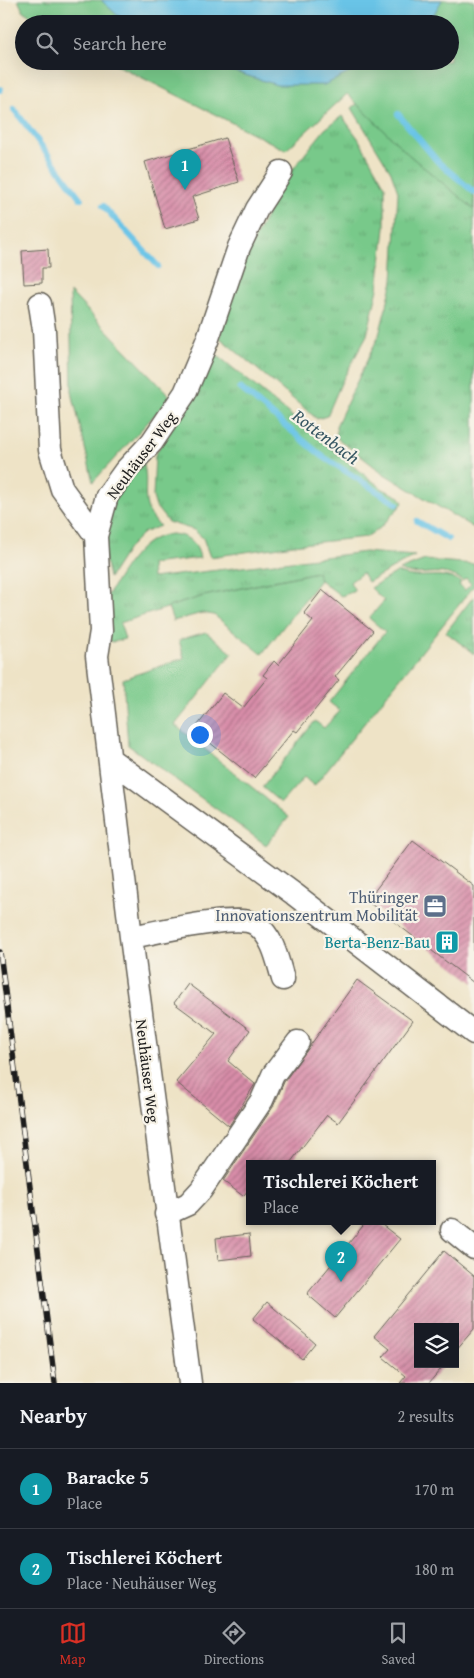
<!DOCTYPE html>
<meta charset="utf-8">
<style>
body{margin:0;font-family:"Gentium Book Plus",serif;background:#242831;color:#f1f3f6}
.controls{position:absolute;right:15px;bottom:15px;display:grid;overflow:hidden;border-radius:0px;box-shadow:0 5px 20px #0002}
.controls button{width:45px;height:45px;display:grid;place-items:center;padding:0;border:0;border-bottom:1px solid #363941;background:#171b24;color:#f1f3f6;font:25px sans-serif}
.you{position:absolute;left:199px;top:734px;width:18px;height:18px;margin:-12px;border:4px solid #fff;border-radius:50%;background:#1a73e8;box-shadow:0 0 0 8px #1a73e833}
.badge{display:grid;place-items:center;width:32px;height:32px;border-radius:50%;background:#d93025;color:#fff;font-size:16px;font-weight:700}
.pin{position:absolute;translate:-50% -41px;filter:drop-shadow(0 1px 2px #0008)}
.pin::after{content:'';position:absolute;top:26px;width:18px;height:15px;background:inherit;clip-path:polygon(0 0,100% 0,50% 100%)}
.popup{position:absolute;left:246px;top:1160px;width:190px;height:65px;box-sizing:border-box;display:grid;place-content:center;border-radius:0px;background:#171b24;filter:drop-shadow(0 1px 4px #0005);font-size:16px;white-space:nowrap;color:#9ea1a6}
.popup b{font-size:19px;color:#f1f3f6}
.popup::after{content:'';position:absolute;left:50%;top:100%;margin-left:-10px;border:10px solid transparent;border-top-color:#171b24}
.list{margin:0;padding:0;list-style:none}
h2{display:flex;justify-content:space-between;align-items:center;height:65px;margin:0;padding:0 20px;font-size:21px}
h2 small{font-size:16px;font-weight:400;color:#9ea1a6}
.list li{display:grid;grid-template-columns:32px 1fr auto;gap:15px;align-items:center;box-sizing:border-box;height:80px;padding:0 20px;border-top:1px solid #363941}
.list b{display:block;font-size:19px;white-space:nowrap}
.list p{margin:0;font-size:16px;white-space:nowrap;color:#9ea1a6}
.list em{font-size:16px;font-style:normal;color:#9ea1a6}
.icon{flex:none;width:28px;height:28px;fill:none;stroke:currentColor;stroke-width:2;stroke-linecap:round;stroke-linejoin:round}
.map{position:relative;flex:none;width:474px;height:1383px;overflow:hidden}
.search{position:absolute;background:#171b24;box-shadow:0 5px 20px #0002;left:15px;right:15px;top:15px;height:55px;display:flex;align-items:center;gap:12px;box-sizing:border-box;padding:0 18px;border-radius:28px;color:#9ea1a6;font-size:19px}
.sheet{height:225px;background:#171b24}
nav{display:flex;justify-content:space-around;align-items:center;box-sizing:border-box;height:70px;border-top:1px solid #363941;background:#171b24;font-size:14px;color:#9ea1a6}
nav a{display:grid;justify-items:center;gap:2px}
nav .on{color:#d93025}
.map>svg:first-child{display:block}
.grass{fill:url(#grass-tufts);stroke:#4a7253}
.green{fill:#78c98a;stroke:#4a7253}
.water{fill:#69c4e7;stroke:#427082}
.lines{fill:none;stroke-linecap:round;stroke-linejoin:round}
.stream{stroke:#69c4e7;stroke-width:6}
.building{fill:url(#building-hatch)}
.minor-casing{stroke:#666258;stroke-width:25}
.minor{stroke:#fff;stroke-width:22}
.rail-casing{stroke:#1c1c1c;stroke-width:5.5}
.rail{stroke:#f7f3e8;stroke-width:4;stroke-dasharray:11;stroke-linecap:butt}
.labels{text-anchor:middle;stroke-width:4.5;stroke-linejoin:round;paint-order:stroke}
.street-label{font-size:16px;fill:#1c1c1c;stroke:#f7f3e8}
.service-label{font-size:16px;fill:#4e5e75;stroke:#f7f3e8;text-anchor:end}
.culture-label{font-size:16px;fill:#0d838f;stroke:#f7f3e8;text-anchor:end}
.water-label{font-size:18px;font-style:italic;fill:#375763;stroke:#f7f3e8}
</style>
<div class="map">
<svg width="474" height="1383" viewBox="0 0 474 1383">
<defs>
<pattern id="grass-tufts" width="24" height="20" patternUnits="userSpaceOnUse" patternTransform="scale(1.25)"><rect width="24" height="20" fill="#78c98a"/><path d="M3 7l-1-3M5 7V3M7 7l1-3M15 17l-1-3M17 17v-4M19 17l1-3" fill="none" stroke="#67ac76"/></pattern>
<pattern id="building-hatch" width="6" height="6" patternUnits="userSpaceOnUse" patternTransform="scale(1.25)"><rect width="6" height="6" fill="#d88da9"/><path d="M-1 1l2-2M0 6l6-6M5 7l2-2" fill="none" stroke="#ae7289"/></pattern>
</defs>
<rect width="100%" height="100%" fill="#f7f3e8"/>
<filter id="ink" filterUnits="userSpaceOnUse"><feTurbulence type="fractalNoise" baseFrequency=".02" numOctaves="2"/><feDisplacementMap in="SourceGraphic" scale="10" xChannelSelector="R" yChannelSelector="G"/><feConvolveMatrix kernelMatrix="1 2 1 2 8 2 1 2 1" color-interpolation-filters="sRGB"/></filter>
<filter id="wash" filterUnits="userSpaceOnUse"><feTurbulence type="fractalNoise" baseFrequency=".0096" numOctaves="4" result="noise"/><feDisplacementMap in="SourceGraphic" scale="20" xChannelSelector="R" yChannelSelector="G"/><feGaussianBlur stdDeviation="1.12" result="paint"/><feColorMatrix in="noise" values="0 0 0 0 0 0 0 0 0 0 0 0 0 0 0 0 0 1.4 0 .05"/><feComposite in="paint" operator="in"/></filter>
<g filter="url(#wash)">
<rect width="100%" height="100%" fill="#eee3c6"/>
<path class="grass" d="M400,69L474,174V528L384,474L337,438L336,426L379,335L393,281L398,192L391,172L352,108Z
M342,116L358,138L385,186V228L378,289L367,335L342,381L327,416L317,419L220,338L222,304L284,180L325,129Z
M217,355L358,470L383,489L400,497L403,503L380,528L366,537L301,544L210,557L203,538L194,530L168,522L156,507L153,497L155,455L209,359Z
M143,462C151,486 136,504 160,526L143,533L129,547L109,578L103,549L109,506Z
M171,534C187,535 197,542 200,558L151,564L152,578L365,552L415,556L368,582L362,573L350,582L355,591L341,596L320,580L317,572L204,596L120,623L125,639L112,642L108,639L105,599C122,574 138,537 171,534Z
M474,596V654L446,632Z"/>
<path class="green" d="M18,0H474V209L409,155L347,94L286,150L109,61H450V24H43L23,11Z
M70,292L171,397L93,482L72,392Z
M425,560L474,564V586L314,786L304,777L281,803L262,787L315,721L324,728L340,711L329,702L385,632L369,618L384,601L371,588L397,572C418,582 440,569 461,582L459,585L465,590L471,584L466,578L463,581C440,564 421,580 399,570Z
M317,572L320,580L262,654L214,615L202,613L173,621L168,607L204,596Z
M206,632L232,653L175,725L289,817L266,845L128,745L123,679L184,658L179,640Z"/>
<path class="water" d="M101,0H442L434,14L425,24H132L117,15Z
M200,61H374L324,85H277Z"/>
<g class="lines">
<path class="stream" d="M0,89V90
M14,109L81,199
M398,114L438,162L474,192
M103,206L158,266
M240,388L322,456L397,504
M417,521L448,539"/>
</g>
<g id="blocks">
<path class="building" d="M225,138L239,182L192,197L199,219L165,229L145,162Z
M48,249L49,268H42V283L24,284L22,251Z
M322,590L373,631L335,677L339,680L297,732L294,730L254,778L194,730L223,693L243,708L267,678L263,675L274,661L278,665L313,621L304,613Z
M413,840L474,886V983L367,901Z
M357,980L413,1021L338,1123L327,1115L290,1163H250V1188L243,1196L223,1181L273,1107L284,1082Z
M188,984L250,1030L228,1061L255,1084L229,1126L176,1082L216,1034L174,1003Z
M367,1221H377L400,1239L335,1318L307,1294Z
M249,1234L251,1256L218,1260L216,1238Z
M444,1251L474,1276V1329L455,1351V1327H418V1364H445L429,1383H400L406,1376L383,1357L390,1349L374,1336Z
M267,1302L315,1343L302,1359L253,1319Z"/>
</g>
</g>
<g filter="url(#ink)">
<use href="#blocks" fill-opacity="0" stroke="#666258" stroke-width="1"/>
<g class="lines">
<g class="minor-casing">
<path id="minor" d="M40,304L44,330L50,450L62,489L96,536
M110,759L294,894L474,1033
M131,937C153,933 241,912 257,925C274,939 277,959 283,979
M166,1214L188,1204L201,1190L262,1100L273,1075L298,1042
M452,1230L474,1248
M190,1383L131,937L97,656L101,631L96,536L107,496L125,471L152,442L185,393L207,341L239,247L257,209L281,172"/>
</g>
<use href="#minor" class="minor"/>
<g class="rail-casing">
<path id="rail" d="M0,952L55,1383"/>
</g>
<use href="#rail" class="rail"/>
</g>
</g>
<defs>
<g id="office-square" transform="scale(1.25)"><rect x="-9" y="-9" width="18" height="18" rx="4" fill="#5c6f8a" stroke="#f7f3e8"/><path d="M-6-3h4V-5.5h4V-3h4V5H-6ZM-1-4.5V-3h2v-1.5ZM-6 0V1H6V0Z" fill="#fff"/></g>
<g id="building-square" transform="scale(1.25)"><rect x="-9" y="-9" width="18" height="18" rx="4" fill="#0f9aa8" stroke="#f7f3e8"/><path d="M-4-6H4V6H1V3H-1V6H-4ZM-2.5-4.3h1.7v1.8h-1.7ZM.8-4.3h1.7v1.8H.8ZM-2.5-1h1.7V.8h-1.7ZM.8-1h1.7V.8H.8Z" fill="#fff"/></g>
</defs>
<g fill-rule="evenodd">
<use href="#office-square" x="435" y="906"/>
<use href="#building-square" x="447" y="942"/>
</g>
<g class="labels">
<g class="street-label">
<text transform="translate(141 455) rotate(-53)" y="6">Neuhäuser Weg</text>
<text transform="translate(148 1071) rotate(83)" y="6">Neuhäuser Weg</text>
</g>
<g class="service-label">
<text x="418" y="903">Thüringer<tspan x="418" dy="18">Innovationszentrum Mobilität</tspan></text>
</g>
<g class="culture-label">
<text x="430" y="948">Berta-Benz-Bau</text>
</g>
<g class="water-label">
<text transform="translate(326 437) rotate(37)" y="6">Rottenbach</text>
</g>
</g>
</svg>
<div class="controls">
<button><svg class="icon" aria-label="layers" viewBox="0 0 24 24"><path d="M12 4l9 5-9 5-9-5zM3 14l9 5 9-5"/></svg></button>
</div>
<div class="you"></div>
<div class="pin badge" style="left:185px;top:190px;background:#0f9aa8">1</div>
<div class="pin badge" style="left:341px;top:1282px;background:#0f9aa8">2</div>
<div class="popup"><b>Tischlerei Köchert</b>Place</div>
<div class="search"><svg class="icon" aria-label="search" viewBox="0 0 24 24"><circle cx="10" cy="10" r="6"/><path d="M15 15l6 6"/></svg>Search here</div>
</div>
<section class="sheet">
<h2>Nearby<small>2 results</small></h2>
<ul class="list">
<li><span class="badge" style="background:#0f9aa8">1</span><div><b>Baracke 5</b><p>Place</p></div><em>170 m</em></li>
<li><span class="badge" style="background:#0f9aa8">2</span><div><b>Tischlerei Köchert</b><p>Place · Neuhäuser Weg</p></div><em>180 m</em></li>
</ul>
</section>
<nav>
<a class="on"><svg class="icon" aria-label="map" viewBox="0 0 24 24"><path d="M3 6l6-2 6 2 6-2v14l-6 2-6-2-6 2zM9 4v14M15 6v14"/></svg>Map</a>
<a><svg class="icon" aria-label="directions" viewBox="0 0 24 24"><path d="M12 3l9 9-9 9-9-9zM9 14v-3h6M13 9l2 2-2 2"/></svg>Directions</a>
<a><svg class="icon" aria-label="saved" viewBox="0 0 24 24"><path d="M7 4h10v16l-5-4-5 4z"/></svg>Saved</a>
</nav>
